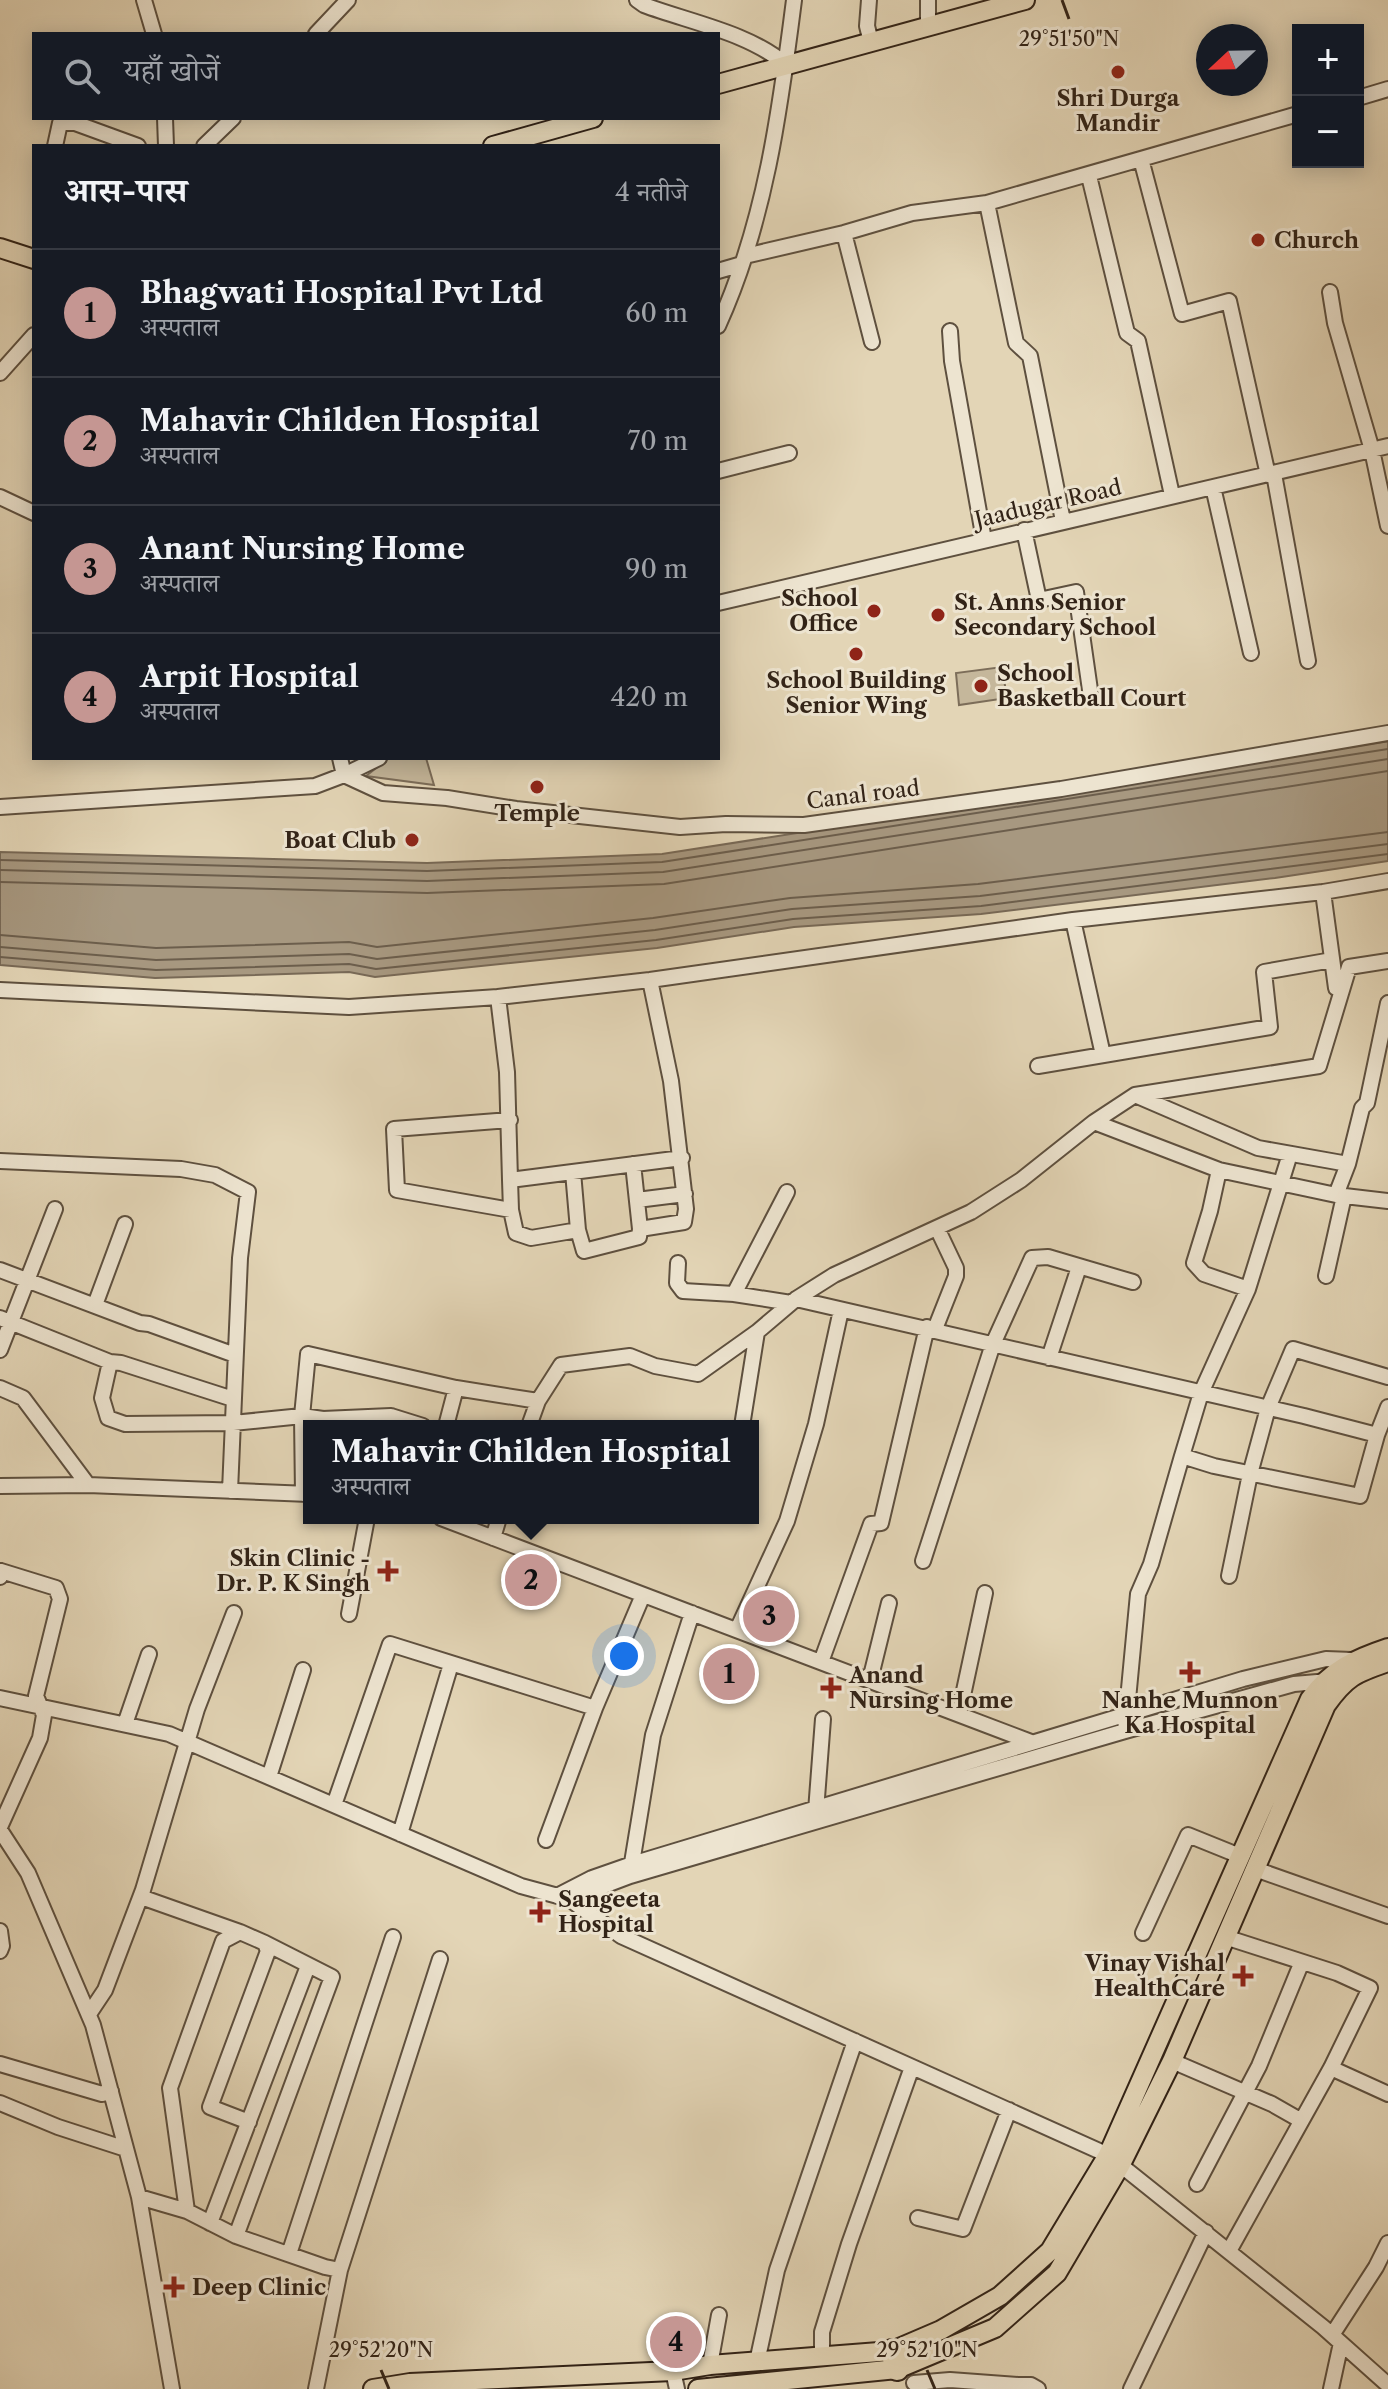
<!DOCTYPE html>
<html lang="hi">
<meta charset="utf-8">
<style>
body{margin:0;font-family:"Libre Caslon Text","Noto Serif Devanagari",serif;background:#242831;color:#f1f3f6}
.controls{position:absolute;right:24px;top:24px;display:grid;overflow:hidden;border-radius:0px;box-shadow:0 4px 20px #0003}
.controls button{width:72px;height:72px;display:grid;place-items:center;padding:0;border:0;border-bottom:2px solid #363941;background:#171b24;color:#f1f3f6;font:40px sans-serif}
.compass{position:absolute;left:1196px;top:24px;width:72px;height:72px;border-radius:50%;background:#171b24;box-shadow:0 4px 20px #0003;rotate:248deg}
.you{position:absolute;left:624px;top:1656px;width:28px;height:28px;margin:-20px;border:6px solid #fff;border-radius:50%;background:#1a73e8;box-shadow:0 0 0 12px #1a73e833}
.badge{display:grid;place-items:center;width:52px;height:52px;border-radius:50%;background:#c59692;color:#111;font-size:26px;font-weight:700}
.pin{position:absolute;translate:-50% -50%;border:4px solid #fff;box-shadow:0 2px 8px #0006}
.popup{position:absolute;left:303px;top:1420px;width:456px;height:104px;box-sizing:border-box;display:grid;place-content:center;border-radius:0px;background:#171b24;filter:drop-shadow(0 2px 6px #0005);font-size:26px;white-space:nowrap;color:#9ea1a6}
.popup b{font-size:30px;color:#f1f3f6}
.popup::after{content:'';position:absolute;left:50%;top:100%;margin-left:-16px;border:16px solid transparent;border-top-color:#171b24}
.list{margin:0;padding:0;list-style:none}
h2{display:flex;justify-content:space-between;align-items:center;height:104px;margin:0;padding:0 32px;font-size:34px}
h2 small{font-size:26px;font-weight:400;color:#9ea1a6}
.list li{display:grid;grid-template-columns:52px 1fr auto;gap:24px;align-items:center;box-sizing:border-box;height:128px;padding:0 32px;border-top:2px solid #363941}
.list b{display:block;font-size:30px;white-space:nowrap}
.list p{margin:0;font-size:26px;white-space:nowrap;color:#9ea1a6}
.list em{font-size:26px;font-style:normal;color:#9ea1a6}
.icon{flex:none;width:44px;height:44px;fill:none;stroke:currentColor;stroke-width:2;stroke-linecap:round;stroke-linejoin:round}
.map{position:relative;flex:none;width:1388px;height:2389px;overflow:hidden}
.search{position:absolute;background:#171b24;box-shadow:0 4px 20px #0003;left:32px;top:32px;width:688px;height:88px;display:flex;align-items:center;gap:20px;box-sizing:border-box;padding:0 28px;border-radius:0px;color:#9ea1a6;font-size:30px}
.panel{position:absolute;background:#171b24;box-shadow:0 4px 20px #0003;left:32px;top:144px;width:688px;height:616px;border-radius:0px}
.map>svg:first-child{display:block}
.green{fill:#c5b79b;stroke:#7c6d59;stroke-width:2}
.water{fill:#a79880;stroke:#786956;stroke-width:2}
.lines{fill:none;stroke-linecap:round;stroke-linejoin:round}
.shore{stroke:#6c5e4c;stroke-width:2}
.minor-casing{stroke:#5e503f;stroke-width:18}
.major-casing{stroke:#322317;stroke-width:22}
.highway-casing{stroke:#322317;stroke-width:26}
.minor{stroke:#ede4d0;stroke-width:14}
.major{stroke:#e3d5b6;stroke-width:18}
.highway{stroke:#e3d5b6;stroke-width:22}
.ticks{fill:none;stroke:#322317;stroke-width:3}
.poi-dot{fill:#8f2418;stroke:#ede4d0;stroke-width:3}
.labels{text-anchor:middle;stroke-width:6;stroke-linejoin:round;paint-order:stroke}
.poi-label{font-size:22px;font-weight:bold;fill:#322317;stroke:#ede4d0;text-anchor:start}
.street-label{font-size:22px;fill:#322317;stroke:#ede4d0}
.ticks-label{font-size:20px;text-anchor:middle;fill:#322317;stroke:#ede4d0;stroke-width:6;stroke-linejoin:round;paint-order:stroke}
</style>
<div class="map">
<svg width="1388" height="2389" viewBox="0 0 1388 2389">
<rect width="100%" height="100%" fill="#e3d5b6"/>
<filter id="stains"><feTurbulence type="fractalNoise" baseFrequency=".0025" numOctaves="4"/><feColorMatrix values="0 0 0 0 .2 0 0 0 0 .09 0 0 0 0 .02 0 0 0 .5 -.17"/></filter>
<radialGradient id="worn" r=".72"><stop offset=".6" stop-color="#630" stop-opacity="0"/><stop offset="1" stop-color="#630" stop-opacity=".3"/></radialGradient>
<path class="green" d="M1002,667L1007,698L959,705L956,673Z
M389,758H426L434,785L366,776Z"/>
<path class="water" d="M1388,741V861L1275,878L981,914L794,927L657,948L375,977L349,972L155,978L0,965V852L427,863L662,854Z"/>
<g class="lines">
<path class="shore" d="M0,860L427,871L662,862L1388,749
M0,870L427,881L663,872L1388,759
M0,882L427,893L664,884L1388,771
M0,935L156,948L349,942L377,947L653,918L790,898L978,884L1388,832
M0,947L156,960L349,954L377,959L655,930L792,909L980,896L1388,844
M0,957L156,970L349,964L376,969L656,940L793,919L981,906L1388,854"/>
<g class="minor-casing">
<path id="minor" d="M144,0L154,34
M637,0L644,5C689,22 750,33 786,65
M869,0L867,26L871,42
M928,26V0
M316,34L348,0
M1358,98L1388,89
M165,118L166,146
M55,146L60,123H75L138,146
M204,146L233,118
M1141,159L1182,314L1229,301L1268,475
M1089,176L1127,333L1138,341L1172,495
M987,203L1016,343L1030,356L1063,521
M844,233L872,342
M745,256L844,233L912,213L987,203L1298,114
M718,271L742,264
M1330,292L1335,323L1372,450L1388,526
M718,326C765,223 780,111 794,0
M950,331L952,361L984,540
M0,373L34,335
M718,471L789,453
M1274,474L1308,661
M1213,487L1251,653
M0,497L34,513
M1024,530L1039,600L1076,592L1091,697
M718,603L1388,446
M340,758L344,775
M344,775L383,793L447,798L516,809L680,827L726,824L804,825L1061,789L1388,733
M0,807L315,786L344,775L379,758
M1323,892L1336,988
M1073,920L1103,1055
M0,990L349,1007L498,997L650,980L1073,920L1323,892L1388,881
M498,997L507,1072L510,1180L682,1158
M1038,1066L1270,1027L1264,972L1332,960
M1135,1095L1258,1148L1348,1164L1362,1108L1367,1103L1388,1003
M510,1120L394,1129L397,1190L511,1210L510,1180
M1094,1122L1135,1095L1319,1066L1349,967L1388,961
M0,1161L181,1169L215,1175L248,1192L240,1258L230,1491
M1219,1170L1210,1211L1194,1263L1204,1274L1248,1289
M787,1192L734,1294L791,1303
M637,1200L685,1194
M511,1210L516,1233L531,1238L578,1230L573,1172
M640,1229L684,1222L686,1209L671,1081L650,980
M578,1230L584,1251L639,1237L640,1229L633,1164
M678,1263L677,1283L683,1291L734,1294
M0,1270L140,1323L149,1324L235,1355
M1326,1276L1344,1196L1336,1195L1348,1164
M796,1299L1304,1416L1377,1435L1360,1496L1214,1466L1182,1456L1151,1564L1138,1594L1125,1731
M95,1305L125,1224
M0,1318L110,1362L121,1363L233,1399
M935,1329L956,1276V1268L937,1228
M0,1350L55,1209
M1049,1358L1079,1267
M110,1362L102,1398L108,1418L125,1424L233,1423L302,1416L323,1419L391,1416
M0,1388L23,1398L88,1485L309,1494
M391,1426V1416L423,1426
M446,1426L456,1388L538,1401L561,1365L630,1356L655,1366L698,1374L757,1332L796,1299L834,1275L971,1212L1021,1180L1094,1122L1219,1170L1336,1195L1388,1201
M529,1426L538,1401
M742,1426L757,1332
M1377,1435L1388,1407
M1182,1456L1201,1393L1248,1289L1290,1154
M0,1486L88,1485
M303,1494L302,1416L308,1354L456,1388
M441,1518L1031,1742
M493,1538L499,1518
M923,1561L993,1344L1032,1258L1048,1257L1133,1282
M1229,1576L1250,1474L1268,1408L1293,1349L1388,1377
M0,1577L1,1571L56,1588L60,1599L36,1696L44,1715L40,1738L0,1827
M349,1614L367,1518
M737,1630L787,1521L816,1424L841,1310
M821,1662L871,1524L881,1523L927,1327
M870,1680L889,1603
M0,1698L169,1734L521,1886L569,1899L621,1936L1108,2155L1323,2327L1388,2385
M959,1714L985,1593
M125,1724L149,1654
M269,1777L303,1670
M334,1805L390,1644L595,1708
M816,1811L823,1719
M0,1830L28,1873L93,2025L139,2197L172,2389
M400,1834L451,1664
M546,1840L595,1708L643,1595
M631,1869L653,1735L692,1613
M1255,1869L1388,1916
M557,1896L592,1878L632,1864L1243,1679L1326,1659L1352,1660
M141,1897L240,1932
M569,1899L630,1876L1125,1731L1294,1684L1329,1681
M0,1931L2,1946L0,1951
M1143,1933L1188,1835L1240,1856
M1225,1937L1337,1973L1370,1988L1331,2068L1229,2251
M89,2014L105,1990L143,1890L197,1709L234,1613
M1172,2061L1272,2104L1300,2120
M0,2064L102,2094L111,2091
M1331,2068L1388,2094
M0,2103L58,2127L126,2149
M249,2122L210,2107L268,1951L265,1943L240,1932L223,1941L170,2088L187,2211L236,2236L325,2267L340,2270
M1197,2184L1259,2066L1301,1964
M139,2197L187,2211
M918,2218L963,2229L1009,2110
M210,2223L308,1966
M236,2236L332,1977L265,1943
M289,2254L393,1937
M1332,2335L1376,2267L1388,2243
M822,2357V2332L849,2244L912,2067
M757,2362L777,2270L855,2041
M710,2365L719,2315
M673,2371L677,2389
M914,2383L950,2380L1018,2385V2389
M1018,2385H1031L1038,2389
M316,2389L340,2270L440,1959
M1131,2389L1206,2232
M1331,2389L1341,2343"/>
</g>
<g class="major-casing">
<path id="major" d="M718,84L1025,0
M493,146L593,118
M0,248L34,259
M373,2389L410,2383L673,2371L710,2365L892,2351L941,2330L1000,2296L1050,2251L1108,2155L1310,1699C1331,1670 1355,1659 1388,1648
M698,2389L897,2369L995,2328L1057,2273L1120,2166L1172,2061L1326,1705C1346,1677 1355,1673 1388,1662"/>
</g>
<g class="highway-casing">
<path id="highway" d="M892,2351L897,2369"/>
</g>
<use href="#minor" class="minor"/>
<use href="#major" class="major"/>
<use href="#highway" class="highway"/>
</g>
<path class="ticks" d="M1062,0L1069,19M381,2370L389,2389M927,2370L935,2389"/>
<g class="poi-dot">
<circle cx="1118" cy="72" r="8"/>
<circle cx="1258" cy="240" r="8"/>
<circle cx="874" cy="611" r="8"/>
<circle cx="938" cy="615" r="8"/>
<circle cx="856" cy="654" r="8"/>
<circle cx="981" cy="686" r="8"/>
<circle cx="537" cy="787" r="8"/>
<circle cx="412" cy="840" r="8"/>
<path d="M384 1559h8v8h8v8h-8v8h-8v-8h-8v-8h8z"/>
<path d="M1186 1660h8v8h8v8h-8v8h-8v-8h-8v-8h8z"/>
<path d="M827 1676h8v8h8v8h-8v8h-8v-8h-8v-8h8z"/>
<path d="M536 1900h8v8h8v8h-8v8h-8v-8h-8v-8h8z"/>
<path d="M1239 1964h8v8h8v8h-8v8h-8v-8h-8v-8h8z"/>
<path d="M170 2275h8v8h8v8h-8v8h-8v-8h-8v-8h8z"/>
</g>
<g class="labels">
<g class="poi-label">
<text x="1118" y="106" text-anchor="middle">Shri Durga<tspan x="1118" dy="25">Mandir</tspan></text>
<text x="1274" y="248">Church</text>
<text x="858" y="606" text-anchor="end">School<tspan x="858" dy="25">Office</tspan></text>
<text x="954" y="610">St. Anns Senior<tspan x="954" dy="25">Secondary School</tspan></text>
<text x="997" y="681">School<tspan x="997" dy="25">Basketball Court</tspan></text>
<text x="856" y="688" text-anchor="middle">School Building<tspan x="856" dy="25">Senior Wing</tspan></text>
<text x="537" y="821" text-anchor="middle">Temple</text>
<text x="396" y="848" text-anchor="end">Boat Club</text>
<text x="370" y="1566" text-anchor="end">Skin Clinic -<tspan x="370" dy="25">Dr. P. K Singh</tspan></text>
<text x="849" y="1683">Anand<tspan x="849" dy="25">Nursing Home</tspan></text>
<text x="1190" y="1708" text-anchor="middle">Nanhe Munnon<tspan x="1190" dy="25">Ka Hospital</tspan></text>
<text x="558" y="1907">Sangeeta<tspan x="558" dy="25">Hospital</tspan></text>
<text x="1225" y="1971" text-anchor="end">Vinay Vishal<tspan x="1225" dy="25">HealthCare</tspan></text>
<text x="192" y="2295">Deep Clinic</text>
</g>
<g class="street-label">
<text transform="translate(1048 503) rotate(-13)" y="8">Jaadugar Road</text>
<text transform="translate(863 794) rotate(-7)" y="8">Canal road</text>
</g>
</g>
<g class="ticks-label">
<text x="1069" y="46">29°51'50"N</text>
<text x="381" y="2357">29°52'20"N</text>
<text x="927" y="2357">29°52'10"N</text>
</g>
<rect width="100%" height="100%" filter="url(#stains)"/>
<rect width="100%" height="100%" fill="url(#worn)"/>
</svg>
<div class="controls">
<button>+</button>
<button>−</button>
</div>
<svg class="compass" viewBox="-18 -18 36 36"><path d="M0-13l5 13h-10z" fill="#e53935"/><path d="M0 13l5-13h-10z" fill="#9ea1a6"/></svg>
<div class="you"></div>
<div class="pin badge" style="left:729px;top:1674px">1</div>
<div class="pin badge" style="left:531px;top:1580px">2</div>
<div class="popup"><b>Mahavir Childen Hospital</b>अस्पताल</div>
<div class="pin badge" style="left:769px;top:1616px">3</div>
<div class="pin badge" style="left:676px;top:2342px">4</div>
<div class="search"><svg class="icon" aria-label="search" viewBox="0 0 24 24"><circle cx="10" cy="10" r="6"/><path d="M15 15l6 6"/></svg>यहाँ खोजें</div>
<section class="panel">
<h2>आस-पास<small>4 नतीजे</small></h2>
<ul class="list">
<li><span class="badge">1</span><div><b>Bhagwati Hospital Pvt Ltd</b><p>अस्पताल</p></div><em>60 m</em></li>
<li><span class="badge">2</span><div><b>Mahavir Childen Hospital</b><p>अस्पताल</p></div><em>70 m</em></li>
<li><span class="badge">3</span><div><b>Anant Nursing Home</b><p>अस्पताल</p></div><em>90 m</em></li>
<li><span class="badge">4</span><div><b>Arpit Hospital</b><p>अस्पताल</p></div><em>420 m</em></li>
</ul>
</section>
</div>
